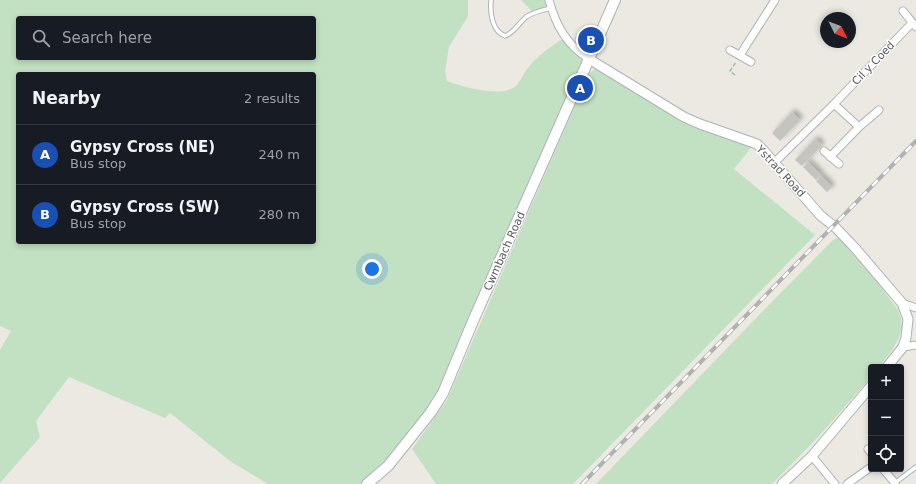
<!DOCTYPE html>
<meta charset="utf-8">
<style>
body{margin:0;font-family:"DejaVu Sans",sans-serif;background:#242831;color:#f1f3f6}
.controls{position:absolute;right:12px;bottom:12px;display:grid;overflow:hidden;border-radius:4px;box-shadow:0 2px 6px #0003}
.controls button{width:36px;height:36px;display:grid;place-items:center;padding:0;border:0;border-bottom:1px solid #363941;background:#171b24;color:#f1f3f6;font:20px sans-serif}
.compass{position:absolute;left:820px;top:12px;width:36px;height:36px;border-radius:50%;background:#171b24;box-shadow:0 2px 6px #0003;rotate:132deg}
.you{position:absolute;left:372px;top:269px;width:14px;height:14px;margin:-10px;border:3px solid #fff;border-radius:50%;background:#1a73e8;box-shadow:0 0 0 6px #1a73e833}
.badge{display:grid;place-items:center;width:26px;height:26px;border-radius:50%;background:#d14e42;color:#fff;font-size:13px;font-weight:700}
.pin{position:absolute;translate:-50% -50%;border:2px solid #fff;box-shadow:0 1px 4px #0006}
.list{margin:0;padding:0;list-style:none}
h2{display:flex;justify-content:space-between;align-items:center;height:52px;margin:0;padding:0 16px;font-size:17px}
h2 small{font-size:13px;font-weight:400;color:#9ea1a6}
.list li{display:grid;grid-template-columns:26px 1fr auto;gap:12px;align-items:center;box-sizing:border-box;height:60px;padding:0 16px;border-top:1px solid #363941}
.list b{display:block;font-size:15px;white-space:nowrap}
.list p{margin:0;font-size:13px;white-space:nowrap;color:#9ea1a6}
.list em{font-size:13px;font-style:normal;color:#9ea1a6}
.icon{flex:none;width:22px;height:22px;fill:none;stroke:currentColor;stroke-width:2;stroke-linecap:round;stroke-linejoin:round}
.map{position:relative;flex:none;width:916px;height:484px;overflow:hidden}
.search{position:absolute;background:#171b24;box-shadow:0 2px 6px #0003;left:16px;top:16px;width:300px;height:44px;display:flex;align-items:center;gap:10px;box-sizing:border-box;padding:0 14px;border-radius:4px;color:#9ea1a6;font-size:15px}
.panel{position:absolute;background:#171b24;box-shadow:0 2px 6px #0003;left:16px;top:72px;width:300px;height:172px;border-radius:4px}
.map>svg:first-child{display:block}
.green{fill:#c2e0c2;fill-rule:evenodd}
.building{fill:#c6c4bf;filter:url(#shadow)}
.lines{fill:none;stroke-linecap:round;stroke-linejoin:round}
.service-casing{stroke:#afb2b6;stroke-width:5.5}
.minor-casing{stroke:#afb2b6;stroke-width:9}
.tertiary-casing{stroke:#afb2b6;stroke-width:11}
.secondary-casing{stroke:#afb1b6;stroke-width:12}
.path{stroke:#9cc0a7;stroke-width:1.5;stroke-dasharray:4 2;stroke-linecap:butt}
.service{stroke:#fff;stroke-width:3.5}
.minor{stroke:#fff;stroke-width:7}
.tertiary{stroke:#fff;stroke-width:9}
.secondary{stroke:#fff;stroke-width:10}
.rail-casing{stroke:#b0b1b1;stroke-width:4}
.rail{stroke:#fff;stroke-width:2.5;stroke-dasharray:8;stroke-linecap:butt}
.labels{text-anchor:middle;stroke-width:3;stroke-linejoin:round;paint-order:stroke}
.street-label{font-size:11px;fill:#5a5d61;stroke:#fff}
</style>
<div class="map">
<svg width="916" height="484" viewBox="0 0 916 484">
<defs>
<filter id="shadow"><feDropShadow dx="3.5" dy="-3.5" stdDeviation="2" flood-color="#0004"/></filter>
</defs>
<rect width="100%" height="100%" fill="#ebe9e2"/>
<path class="green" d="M0,0H468V16L449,47L445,71L447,81C463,87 498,97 513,88C520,84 523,73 528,68C538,55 550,47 564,38L584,59L439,391L429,408L386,463L361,484H268L230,461L170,413L165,418L69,377L36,421L40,437L0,483V350L11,331L0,326ZM18,18H314V58H18ZM18,74H314V242H18Z
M521,0H546L548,6L533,12Z
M597,68L684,118L753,145L734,169L815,235L573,484H436L412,449L447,400L589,73Z
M839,237L876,280L898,310L901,319L902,328L899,337L893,349L879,367H871V377L819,436L772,484H596C675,403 753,320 833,240Z"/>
<path class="building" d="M792,112L800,120L780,141L772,133Z
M815,139L822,145L802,166L795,160Z
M808,162L821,175L816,180L803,167Z
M821,176L832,187L827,192L816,181Z"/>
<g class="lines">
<g class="service-casing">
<path id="service" d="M491,1C490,13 492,31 505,36C515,32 518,24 526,17C533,12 543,10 551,8
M895,483L916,467"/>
</g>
<g class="minor-casing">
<path id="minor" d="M549,0C556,26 567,45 589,59
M903,11L916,27
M730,50L751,62
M740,55L775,0
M834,104L859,127
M824,151L839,164
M830,157L859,127L879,110
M775,162L834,104L912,23
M902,303L916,308
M903,347L916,345
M868,449L871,453
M812,456L835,484
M883,469L895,483
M847,484L871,467"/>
</g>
<g class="tertiary-casing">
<path id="tertiary" d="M589,59L684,117L700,124L757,144L764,151L820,215L836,228L855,248L902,303L908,319L906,338L903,347L887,367
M782,484L812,456L871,386"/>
</g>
<g class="secondary-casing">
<path id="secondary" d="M367,484L388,466L431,412L443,393L473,321L615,0"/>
</g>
<path class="path" d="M735,75L730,71L736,62"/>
<use href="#service" class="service"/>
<use href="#minor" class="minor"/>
<use href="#tertiary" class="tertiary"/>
<use href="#secondary" class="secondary"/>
<g class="rail-casing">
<path id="rail" d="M582,484L916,141"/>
</g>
<use href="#rail" class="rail"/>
</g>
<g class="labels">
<g class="street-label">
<text transform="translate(873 63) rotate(-46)" y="4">Cil y Coed</text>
<text transform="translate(781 171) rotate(47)" y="4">Ystrad Road</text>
<text transform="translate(504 251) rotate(-66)" y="4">Cwmbach Road</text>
</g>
</g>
</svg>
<div class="controls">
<button>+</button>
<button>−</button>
<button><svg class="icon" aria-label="locate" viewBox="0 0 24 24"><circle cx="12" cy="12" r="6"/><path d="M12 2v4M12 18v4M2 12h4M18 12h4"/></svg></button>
</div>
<svg class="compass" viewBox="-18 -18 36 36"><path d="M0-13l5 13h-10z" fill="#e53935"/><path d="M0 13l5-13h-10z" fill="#9ea1a6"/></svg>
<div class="you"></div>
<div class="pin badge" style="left:580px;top:88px;background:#1a4fb4">A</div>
<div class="pin badge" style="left:591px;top:40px;background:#1a4fb4">B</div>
<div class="search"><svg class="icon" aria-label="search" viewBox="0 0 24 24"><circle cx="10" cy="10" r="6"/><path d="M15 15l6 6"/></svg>Search here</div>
<section class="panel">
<h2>Nearby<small>2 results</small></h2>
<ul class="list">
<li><span class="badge" style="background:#1a4fb4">A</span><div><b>Gypsy Cross (NE)</b><p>Bus stop</p></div><em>240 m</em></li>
<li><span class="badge" style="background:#1a4fb4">B</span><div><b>Gypsy Cross (SW)</b><p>Bus stop</p></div><em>280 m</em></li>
</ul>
</section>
</div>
